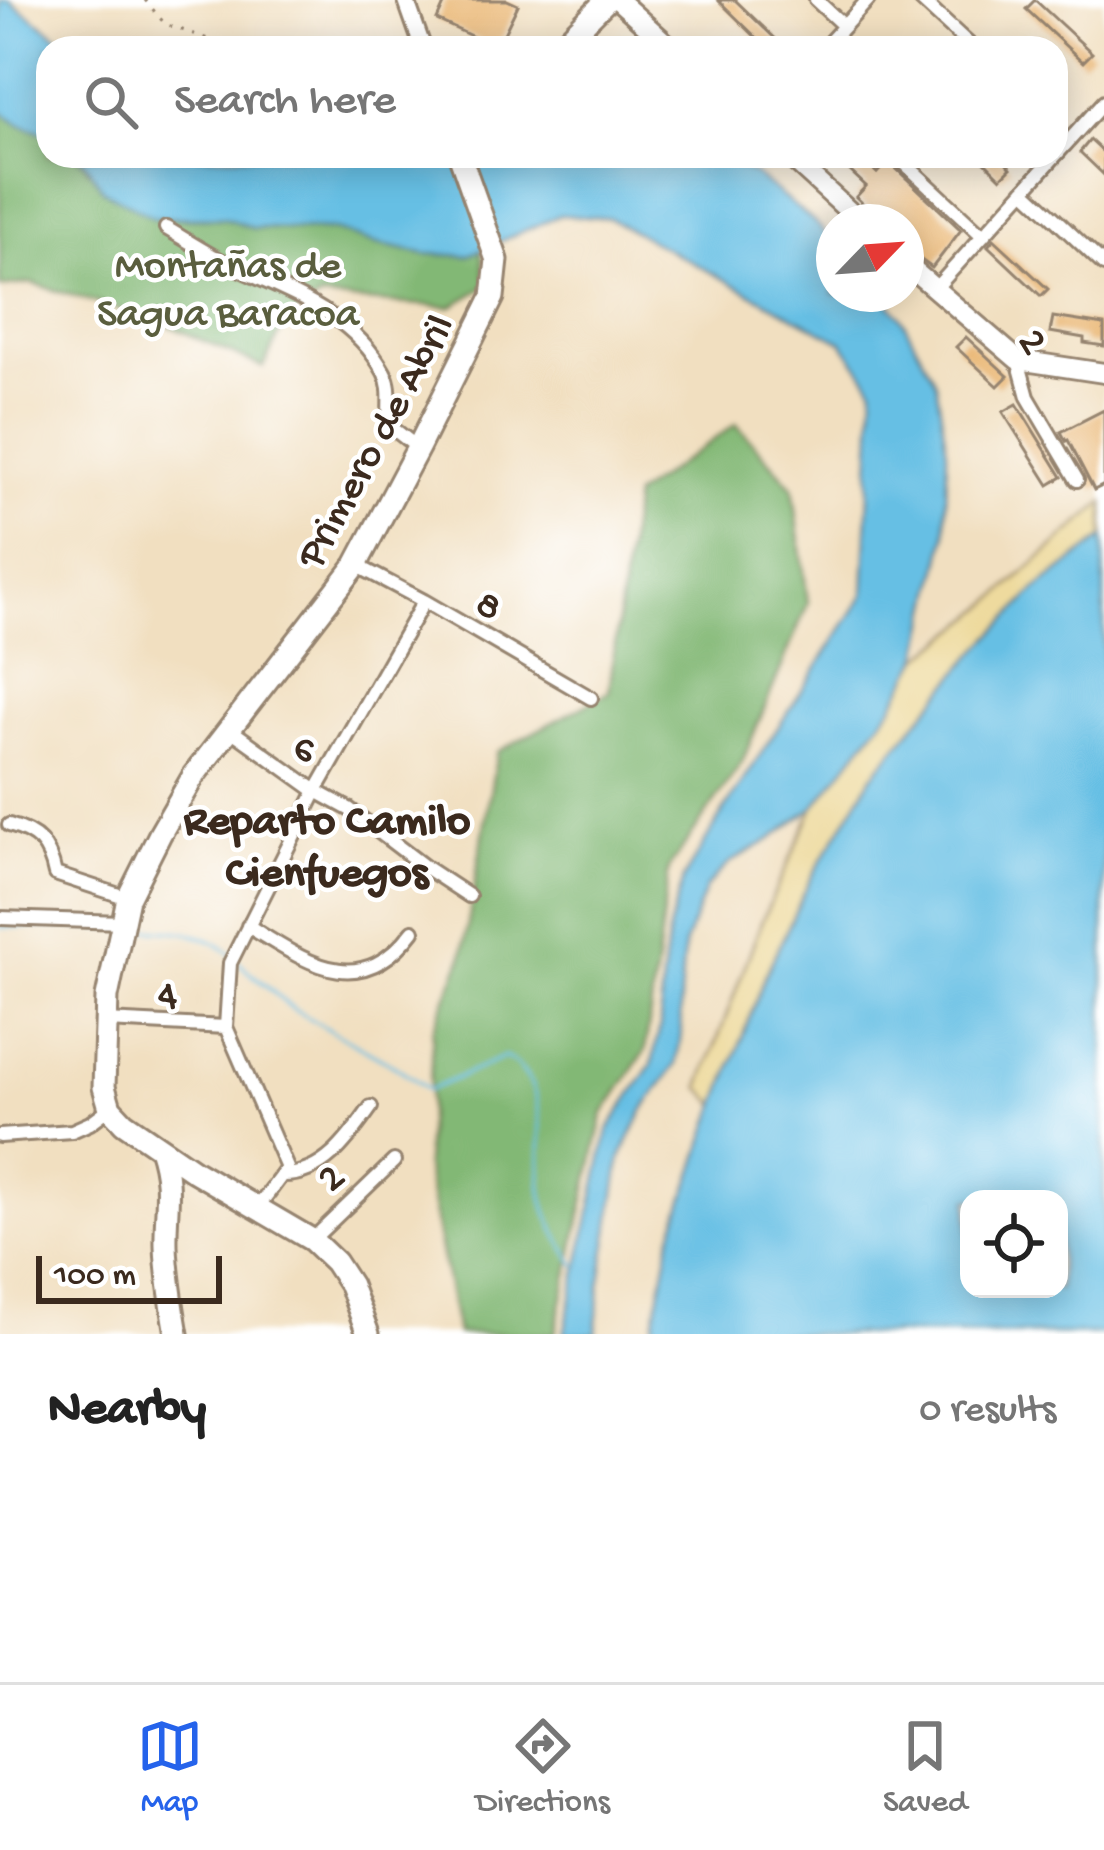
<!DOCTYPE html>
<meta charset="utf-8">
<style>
body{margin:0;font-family:"Gochi Hand",sans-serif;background:#f2f2f2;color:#222}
.controls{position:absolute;right:36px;bottom:36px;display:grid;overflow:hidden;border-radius:24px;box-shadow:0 6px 30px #0003}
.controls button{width:108px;height:108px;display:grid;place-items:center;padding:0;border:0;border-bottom:3px solid #e0e0e0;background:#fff;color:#222;font:60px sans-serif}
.compass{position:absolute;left:816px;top:204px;width:108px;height:108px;border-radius:50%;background:#fff;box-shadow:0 6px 30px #0003;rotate:65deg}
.scale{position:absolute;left:36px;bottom:30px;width:186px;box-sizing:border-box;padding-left:12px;border:6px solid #3b2a1e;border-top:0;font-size:33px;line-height:42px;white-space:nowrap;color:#3b2a1e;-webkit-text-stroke:9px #fff;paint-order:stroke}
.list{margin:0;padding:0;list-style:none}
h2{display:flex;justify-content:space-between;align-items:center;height:156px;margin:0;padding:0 48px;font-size:51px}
h2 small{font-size:39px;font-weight:400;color:#767676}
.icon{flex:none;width:66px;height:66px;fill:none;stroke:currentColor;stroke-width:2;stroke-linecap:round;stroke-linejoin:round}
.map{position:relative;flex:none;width:1104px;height:1334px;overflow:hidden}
.search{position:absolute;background:#fff;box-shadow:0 6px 30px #0003;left:36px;right:36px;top:36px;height:132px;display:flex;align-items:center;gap:30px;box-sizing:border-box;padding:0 42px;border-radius:36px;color:#767676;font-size:45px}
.sheet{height:348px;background:#fff}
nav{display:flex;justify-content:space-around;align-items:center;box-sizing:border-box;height:168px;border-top:3px solid #e0e0e0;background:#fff;font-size:33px;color:#767676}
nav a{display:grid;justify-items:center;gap:6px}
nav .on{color:#2563eb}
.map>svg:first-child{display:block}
.forest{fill:#82b874;stroke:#5e7149;stroke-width:3}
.sand{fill:#eeda9e;stroke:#94825e;stroke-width:3}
.water{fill:#66bfe4;stroke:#507481;stroke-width:3;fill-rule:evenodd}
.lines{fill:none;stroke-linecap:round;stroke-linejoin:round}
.stream{stroke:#66bfe4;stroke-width:3}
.building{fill:#eab876}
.minor-casing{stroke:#96846f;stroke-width:18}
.tertiary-casing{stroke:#96846f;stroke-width:21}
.secondary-casing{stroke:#96846f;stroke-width:24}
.primary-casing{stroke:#96846f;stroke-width:27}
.path{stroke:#96846f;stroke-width:3;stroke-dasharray:3 9;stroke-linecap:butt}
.minor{stroke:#fff;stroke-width:12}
.tertiary{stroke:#fff;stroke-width:15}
.secondary{stroke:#fff;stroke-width:18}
.primary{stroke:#fff;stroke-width:21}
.labels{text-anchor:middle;stroke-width:9;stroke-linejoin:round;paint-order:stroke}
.park-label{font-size:42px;fill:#5a5e3e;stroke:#fff}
.street-label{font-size:42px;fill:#3b2a1e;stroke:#fff}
.neighbourhood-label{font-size:45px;font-weight:bold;fill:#3b2a1e;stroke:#fff}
</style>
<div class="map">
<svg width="1104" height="1334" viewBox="0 0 1104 1334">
<rect width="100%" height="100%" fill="#fff"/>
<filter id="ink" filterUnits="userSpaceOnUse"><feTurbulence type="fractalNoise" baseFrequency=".00833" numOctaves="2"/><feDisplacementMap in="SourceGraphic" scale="24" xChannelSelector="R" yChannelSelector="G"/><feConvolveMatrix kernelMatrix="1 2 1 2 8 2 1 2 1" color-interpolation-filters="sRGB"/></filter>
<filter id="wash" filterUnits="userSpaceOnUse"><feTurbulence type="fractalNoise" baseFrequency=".004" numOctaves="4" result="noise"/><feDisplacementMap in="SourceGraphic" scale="48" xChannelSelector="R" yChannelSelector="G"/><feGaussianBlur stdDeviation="2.7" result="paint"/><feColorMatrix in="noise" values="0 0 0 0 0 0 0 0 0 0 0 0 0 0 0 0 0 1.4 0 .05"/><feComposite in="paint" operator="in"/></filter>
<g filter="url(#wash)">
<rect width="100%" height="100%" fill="#f1dfc0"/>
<path class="forest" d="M0,111L21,125L48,134V156C65,156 81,152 88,170L154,218H224L252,228L335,230L377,244L467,256L481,250L487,286L451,307L321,298L287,318L263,367L161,322L31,283L0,287Z
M736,424L793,487L808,603L742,762L669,868L645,1051L603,1115L555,1334H457L425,1164L433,1030L462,959L497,752L609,692L634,496Z"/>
<path class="sand" d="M1104,502V537L1037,589L969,660L873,775L811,878L766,974L717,1105L700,1087L762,920L814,807L892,707L919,659L980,612Z"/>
<path class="water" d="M0,0H9L74,48H48V134L21,125L0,111Z
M78,156H712L754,174L817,224L834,243V294H881L900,315L936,382L947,450L946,537L919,659L892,707L814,807L770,840L731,862L706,887L684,946L680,998L681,1035L676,1065L644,1109L621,1157L600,1287L596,1334H564L608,1130L652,1064L660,1026L662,979L669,927L683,879L720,817L864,595L874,388L842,342L609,218L560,215L467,256L426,254L377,244L334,230L252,228L224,218H154L103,190L85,162Z
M1104,537V1334H652L671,1237L717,1105L766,974L811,878L873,775L969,660L1037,589ZM1059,1199V1289H969V1199Z"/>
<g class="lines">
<path class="stream" d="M0,927L112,928
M134,929C170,931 203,929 232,955
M238,962L294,1010L395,1066L429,1090L505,1057C555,1084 534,1151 543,1197C548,1222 562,1245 576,1265"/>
</g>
<g id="blocks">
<path class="building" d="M446,0H507L518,5L497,48L437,20Z
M718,0H735L785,48H767Z
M1035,0L1092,53L1083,62L1026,9Z
M1090,140L1104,153V175L1080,152Z
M834,156H859L877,173L888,161L961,230L932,268L906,249V222H882L856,197L866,186Z
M979,156H1000L1011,168L1001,178Z
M994,239L1048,289L1041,296L988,246Z
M1053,317L1104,325V346L1084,343V338L1050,332Z
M966,337L1008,376L998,386L956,347Z
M1017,404L1062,477L1049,485L1003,412Z
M1104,410V485L1094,490L1068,440L1066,441L1061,432Z"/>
</g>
</g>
<g filter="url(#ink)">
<use href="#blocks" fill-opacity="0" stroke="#96846f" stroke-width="3"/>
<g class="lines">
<g class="minor-casing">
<path id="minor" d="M816,0L844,26
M921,0L973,48
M824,48L868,0
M1056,155L1104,102
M897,156L983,236
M1024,190L1104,265
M166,228C188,241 209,255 232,266C289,293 352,313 384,372C394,390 386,408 391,427L418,448
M934,290L1055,156
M1018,360L1028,397L1077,480
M356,565L424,601L591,698
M228,728L316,791L349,809L425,867L469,896
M9,825C38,833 49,845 55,874L128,898
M0,918L122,922
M248,926C306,961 359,1003 413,931
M106,1021L226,1027
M0,1136L72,1131L90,1123L110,1108
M283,1175C324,1175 349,1138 371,1107
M258,1207L287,1168L226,1027L230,963L316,791L424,601
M312,1240L394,1161"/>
</g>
<g class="tertiary-casing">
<path id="tertiary" d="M406,0L423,48"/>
</g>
<g class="secondary-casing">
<path id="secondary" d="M618,0L671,48
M789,156L861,222
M906,264L1018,360L1104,373"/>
</g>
<g class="primary-casing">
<path id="primary" d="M559,48L607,0
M160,1148C173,1187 165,1208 166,1246C167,1275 172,1305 177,1334
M368,1334L350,1285L335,1262L312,1240L194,1171L124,1123L110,1108L104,1087L107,997L128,898L160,834L194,775L356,565L418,448L493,297L497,260L460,156"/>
</g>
<path class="path" d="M145,0L165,24L234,48"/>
<use href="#minor" class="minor"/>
<use href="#tertiary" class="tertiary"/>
<use href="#secondary" class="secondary"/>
<use href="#primary" class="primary"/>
</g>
</g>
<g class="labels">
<g class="park-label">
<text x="228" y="276">Montañas de<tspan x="228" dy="48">Sagua Baracoa</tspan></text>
</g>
<g class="street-label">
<text transform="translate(1036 339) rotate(54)" y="15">2</text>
<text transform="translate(372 439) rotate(-61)" y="15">Primero de Abril</text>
<text transform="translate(491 602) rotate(30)" y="15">8</text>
<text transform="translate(308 745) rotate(36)" y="15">6</text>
<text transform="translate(168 991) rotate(3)" y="15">4</text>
<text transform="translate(328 1175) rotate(-44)" y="15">2</text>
</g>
<g class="neighbourhood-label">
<text x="327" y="832">Reparto Camilo<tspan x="327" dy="52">Cienfuegos</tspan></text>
</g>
</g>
</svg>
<div class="controls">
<button><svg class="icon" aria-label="locate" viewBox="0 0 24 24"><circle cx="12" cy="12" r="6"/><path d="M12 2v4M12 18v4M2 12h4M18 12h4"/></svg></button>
</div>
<svg class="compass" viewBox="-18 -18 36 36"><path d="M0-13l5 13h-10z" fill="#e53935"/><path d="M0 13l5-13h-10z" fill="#767676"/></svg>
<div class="scale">100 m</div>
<div class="search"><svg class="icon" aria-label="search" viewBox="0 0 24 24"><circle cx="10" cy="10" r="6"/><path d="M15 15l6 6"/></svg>Search here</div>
</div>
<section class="sheet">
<h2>Nearby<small>0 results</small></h2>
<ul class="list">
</ul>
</section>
<nav>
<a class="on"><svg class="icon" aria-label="map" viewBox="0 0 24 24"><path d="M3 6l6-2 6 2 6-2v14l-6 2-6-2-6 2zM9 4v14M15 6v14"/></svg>Map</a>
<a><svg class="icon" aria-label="directions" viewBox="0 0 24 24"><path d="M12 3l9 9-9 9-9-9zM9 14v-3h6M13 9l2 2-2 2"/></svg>Directions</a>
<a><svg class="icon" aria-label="saved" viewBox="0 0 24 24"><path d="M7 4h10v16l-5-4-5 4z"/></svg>Saved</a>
</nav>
